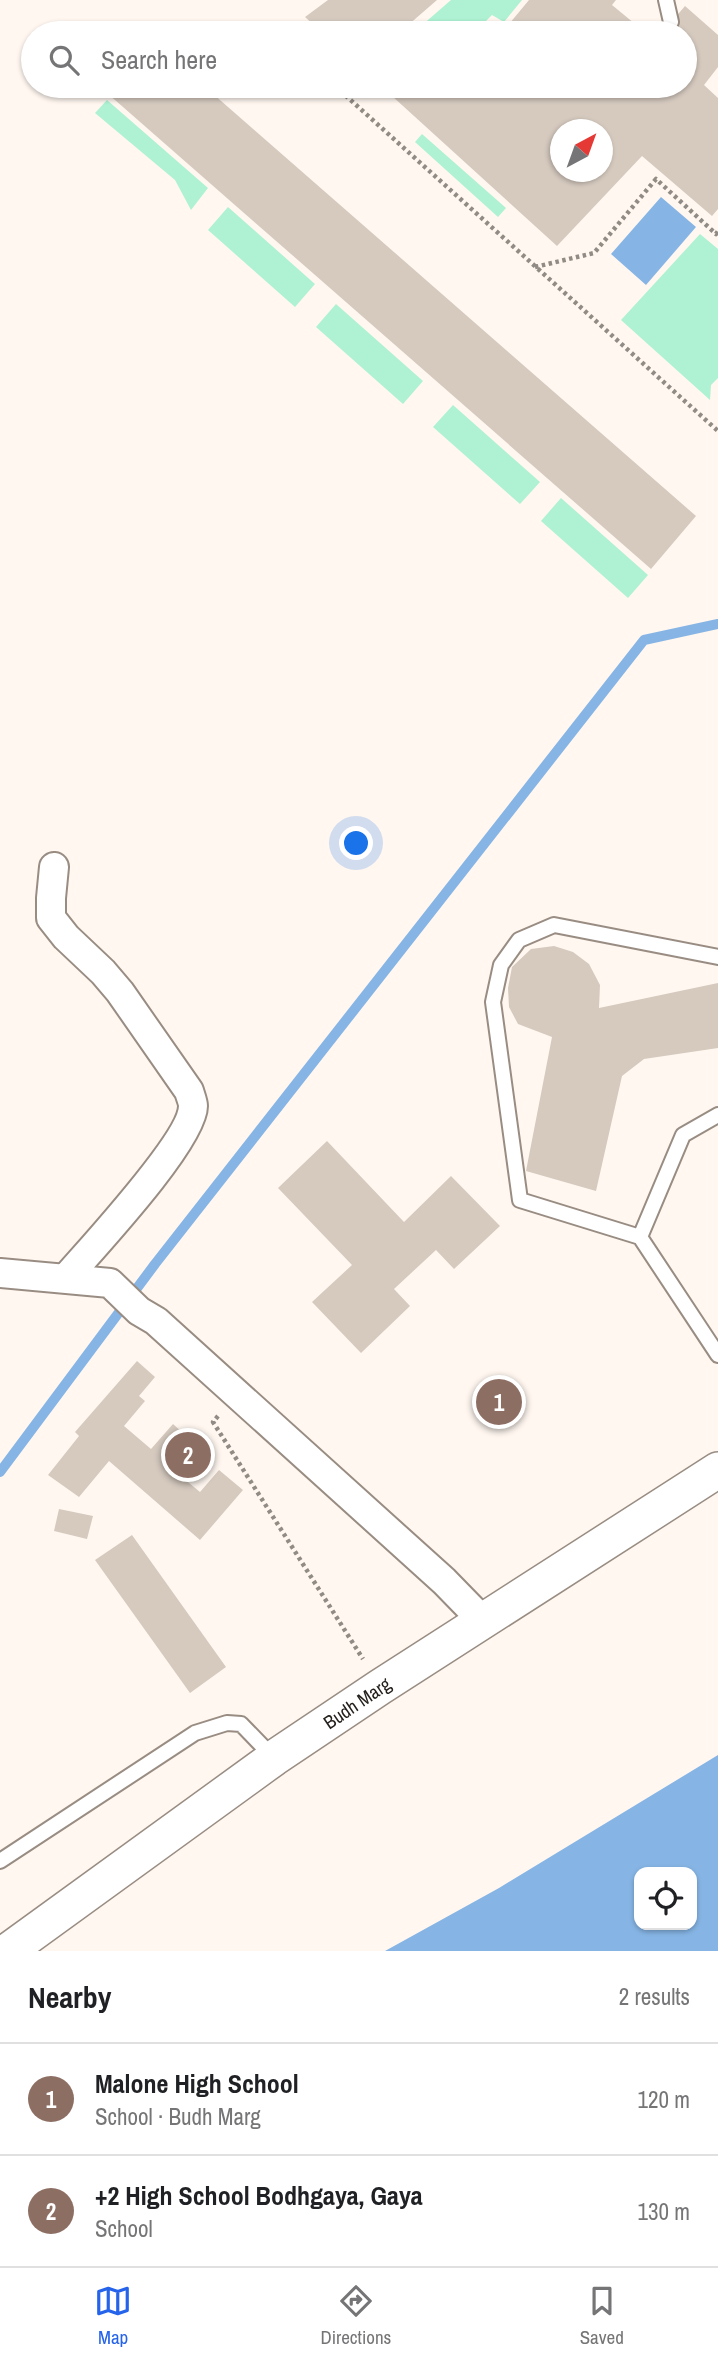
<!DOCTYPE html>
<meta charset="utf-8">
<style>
body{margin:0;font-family:"Archivo Narrow",sans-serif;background:#f6f6f6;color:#202124}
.controls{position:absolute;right:21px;bottom:21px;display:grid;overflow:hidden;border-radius:14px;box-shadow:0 2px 5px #0004}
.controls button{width:63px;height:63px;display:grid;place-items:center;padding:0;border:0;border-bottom:2px solid #e0e0e0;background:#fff;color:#202124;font:35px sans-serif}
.compass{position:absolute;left:550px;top:119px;width:63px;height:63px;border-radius:50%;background:#fff;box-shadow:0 2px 5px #0004;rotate:41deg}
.you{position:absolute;left:357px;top:844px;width:24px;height:24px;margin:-18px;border:5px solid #fff;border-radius:50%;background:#1a73e8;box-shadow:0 0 0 10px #1a73e833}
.badge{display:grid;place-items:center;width:46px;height:46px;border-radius:50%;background:#2563eb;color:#fff;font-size:23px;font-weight:700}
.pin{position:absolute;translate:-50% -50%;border:4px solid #fff;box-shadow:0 2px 7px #0006}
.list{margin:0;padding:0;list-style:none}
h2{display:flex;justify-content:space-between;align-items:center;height:91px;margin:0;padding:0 28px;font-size:30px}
h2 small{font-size:23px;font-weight:400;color:#757577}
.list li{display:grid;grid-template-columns:46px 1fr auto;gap:21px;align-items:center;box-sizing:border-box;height:112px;padding:0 28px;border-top:2px solid #e0e0e0}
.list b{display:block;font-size:26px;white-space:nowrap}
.list p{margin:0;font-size:23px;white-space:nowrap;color:#757577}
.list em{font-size:23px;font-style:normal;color:#757577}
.icon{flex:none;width:38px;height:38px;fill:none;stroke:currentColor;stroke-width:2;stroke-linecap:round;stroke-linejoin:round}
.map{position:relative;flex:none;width:718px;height:1951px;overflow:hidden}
.search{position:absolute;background:#fff;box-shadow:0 2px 5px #0004;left:21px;right:21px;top:21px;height:77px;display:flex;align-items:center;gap:18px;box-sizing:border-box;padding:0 24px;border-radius:38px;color:#757577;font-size:26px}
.sheet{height:315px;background:#fff}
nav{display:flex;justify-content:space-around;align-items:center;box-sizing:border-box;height:98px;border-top:2px solid #e0e0e0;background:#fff;font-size:19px;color:#757577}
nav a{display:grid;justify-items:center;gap:4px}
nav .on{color:#2563eb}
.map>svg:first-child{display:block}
.green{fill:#aef2d3}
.water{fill:#86b5e5;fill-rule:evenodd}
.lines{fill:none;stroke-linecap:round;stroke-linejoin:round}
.stream{stroke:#86b5e5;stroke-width:10}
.building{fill:#d6cabf;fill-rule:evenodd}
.service-casing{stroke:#998d83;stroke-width:18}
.minor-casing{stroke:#998d83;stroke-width:32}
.tertiary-casing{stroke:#998d83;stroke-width:38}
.path{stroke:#918b85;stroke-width:4.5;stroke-dasharray:3.5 3.5;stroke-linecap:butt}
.service{stroke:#fff;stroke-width:14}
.minor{stroke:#fff;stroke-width:28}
.tertiary{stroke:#fff;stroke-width:35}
.labels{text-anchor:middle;stroke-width:7;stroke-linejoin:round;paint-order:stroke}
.street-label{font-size:19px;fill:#25201c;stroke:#fff}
</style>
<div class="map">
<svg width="718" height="1951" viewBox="0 0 718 1951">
<rect width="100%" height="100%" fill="#fff7f0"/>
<path class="green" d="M451,0H522L504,22L492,15L474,33H413Z
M107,100L208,188L191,210L175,180L95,113Z
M422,134L506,208L498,217L415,142Z
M228,207L315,284L295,307L208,230Z
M700,234L718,249V378L711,385L710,400L621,320Z
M336,304L423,381L403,404L316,327Z
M453,405L540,482L520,504L433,427Z
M561,498L648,575L628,598L541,521Z"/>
<path class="water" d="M661,197L696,227L646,285L611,254Z
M718,1755V1951H385L499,1888ZM639,1872H692V1925H639Z"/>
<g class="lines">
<path class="stream" d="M0,1472L155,1264L644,640L718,624"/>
</g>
<path class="building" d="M328,0H437L399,33H323L305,17Z
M529,0H616L612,5L646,33H482L492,22L504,30Z
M685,6L718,35V67L704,85L718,98V209L712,216L642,156L557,246L381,86H685V33H662ZM560,130H602V172H560Z
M113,86H204L696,516L651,569L107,93Z
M554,946L573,952L589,964L600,985L599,1008L718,983V1048L644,1059L622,1076L596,1191L526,1171L552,1037L518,1024L509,1007L508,988L512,967L531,949Z
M327,1141L404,1222L451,1176L500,1226L454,1269L436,1250L394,1289L410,1306L361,1353L312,1302L352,1265L278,1188Z
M137,1361L155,1377L139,1396L145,1401L124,1426L151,1449L173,1424L193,1442L171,1468L200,1492L219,1470L243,1490L200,1540L109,1461L79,1497L48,1475L79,1436L75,1432Z
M59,1509L93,1516L87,1539L54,1531Z
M132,1535L226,1667L190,1693L95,1560Z"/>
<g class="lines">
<g class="service-casing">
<path id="service" d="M666,0L671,22
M718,957L554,925L519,940L501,965L493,1002L520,1200L640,1237L718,1355
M640,1237L683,1135L718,1115
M0,1861L195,1733L227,1723L241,1724L273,1757"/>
</g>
<g class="minor-casing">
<path id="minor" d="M54,867L51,898V918L66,937L103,972L120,992L189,1091C190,1095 193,1102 193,1106C193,1140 92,1248 66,1278
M0,1273L110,1283L139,1311L156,1321L444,1581L483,1621"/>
</g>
<g class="tertiary-casing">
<path id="tertiary" d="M8,1951L274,1758L380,1687L718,1470"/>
</g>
<path class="path" d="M335,86L718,431
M535,267L594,253L656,179L716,234L718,231
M218,1416L213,1422L363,1659"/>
<use href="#service" class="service"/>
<use href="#minor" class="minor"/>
<use href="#tertiary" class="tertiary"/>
</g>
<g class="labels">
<g class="street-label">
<text transform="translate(357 1703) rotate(-34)" y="7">Budh Marg</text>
</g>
</g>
</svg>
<div class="controls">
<button><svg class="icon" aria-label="locate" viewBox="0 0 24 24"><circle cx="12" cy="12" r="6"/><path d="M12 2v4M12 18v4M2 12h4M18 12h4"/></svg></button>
</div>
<svg class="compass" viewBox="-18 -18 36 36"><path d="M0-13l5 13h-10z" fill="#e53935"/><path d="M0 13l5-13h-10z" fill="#757577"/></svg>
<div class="you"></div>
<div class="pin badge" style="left:499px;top:1402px;background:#8d6e63">1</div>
<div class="pin badge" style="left:188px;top:1455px;background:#8d6e63">2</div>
<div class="search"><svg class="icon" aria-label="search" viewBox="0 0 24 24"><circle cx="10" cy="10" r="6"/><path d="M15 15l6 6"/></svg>Search here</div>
</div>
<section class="sheet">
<h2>Nearby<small>2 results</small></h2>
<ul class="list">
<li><span class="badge" style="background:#8d6e63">1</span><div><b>Malone High School</b><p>School · Budh Marg</p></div><em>120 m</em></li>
<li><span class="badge" style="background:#8d6e63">2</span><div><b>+2 High School Bodhgaya, Gaya</b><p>School</p></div><em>130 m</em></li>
</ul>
</section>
<nav>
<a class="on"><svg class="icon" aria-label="map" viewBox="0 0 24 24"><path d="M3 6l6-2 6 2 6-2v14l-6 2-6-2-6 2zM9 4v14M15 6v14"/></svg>Map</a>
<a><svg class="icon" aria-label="directions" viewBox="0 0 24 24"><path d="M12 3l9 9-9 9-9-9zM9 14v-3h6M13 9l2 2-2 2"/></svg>Directions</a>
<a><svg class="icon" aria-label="saved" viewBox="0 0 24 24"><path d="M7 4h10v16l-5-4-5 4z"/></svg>Saved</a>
</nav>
